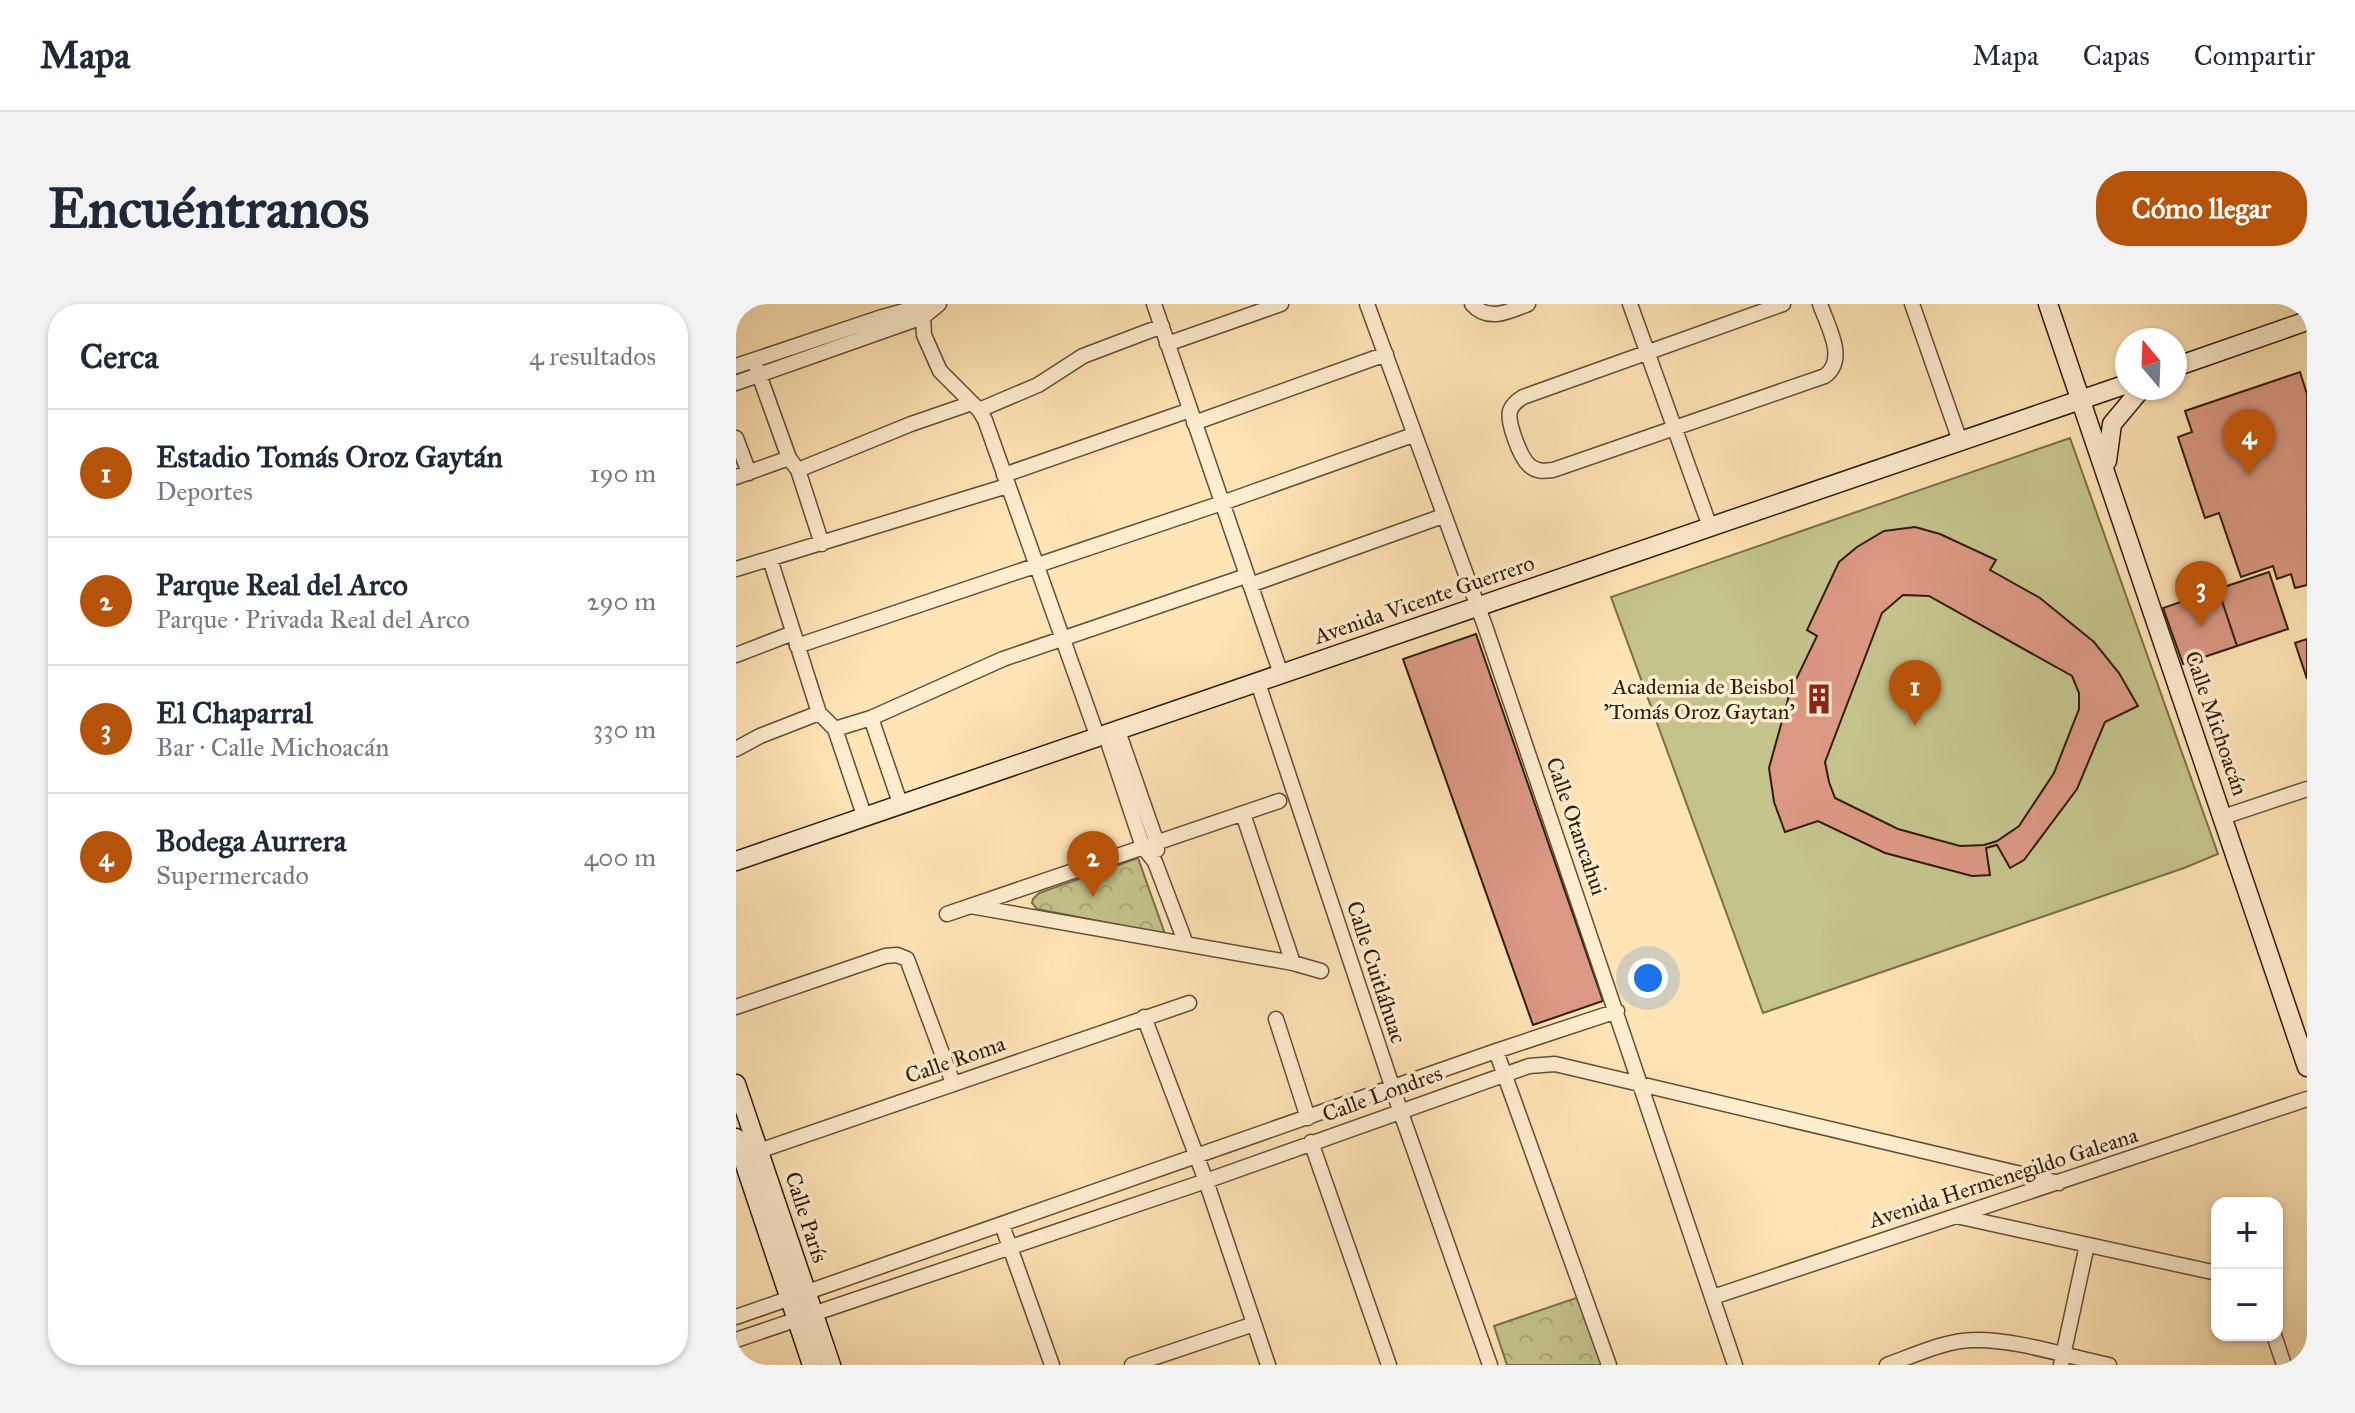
<!DOCTYPE html>
<html lang="es">
<meta charset="utf-8">
<style>
body{margin:0;font-family:"IM FELL Great Primer",serif;background:#f2f2f3;color:#1f2937}
.controls{position:absolute;right:24px;bottom:24px;display:grid;overflow:hidden;border-radius:16px;box-shadow:0 2px 6px #0004}
.controls button{width:72px;height:72px;display:grid;place-items:center;padding:0;border:0;border-bottom:2px solid #e0e1e3;background:#fff;color:#1f2937;font:40px sans-serif}
.compass{position:absolute;left:1379px;top:24px;width:72px;height:72px;border-radius:50%;background:#fff;box-shadow:0 2px 6px #0004;rotate:341deg}
.you{position:absolute;left:912px;top:674px;width:28px;height:28px;margin:-20px;border:6px solid #fff;border-radius:50%;background:#1a73e8;box-shadow:0 0 0 12px #1a73e833}
.badge{display:grid;place-items:center;width:52px;height:52px;border-radius:50%;background:#b45309;color:#fff;font-size:26px;font-weight:700}
.pin{position:absolute;translate:-50% -66px;filter:drop-shadow(0 2px 4px #0008)}
.pin::after{content:'';position:absolute;top:42px;width:28px;height:24px;background:inherit;clip-path:polygon(0 0,100% 0,50% 100%)}
.list{margin:0;padding:0;list-style:none}
h2{display:flex;justify-content:space-between;align-items:center;height:104px;margin:0;padding:0 32px;font-size:34px}
h2 small{font-size:26px;font-weight:400;color:#747a83}
.list li{display:grid;grid-template-columns:52px 1fr auto;gap:24px;align-items:center;box-sizing:border-box;height:128px;padding:0 32px;border-top:2px solid #e0e1e3}
.list b{display:block;font-size:30px;white-space:nowrap}
.list p{margin:0;font-size:26px;white-space:nowrap;color:#747a83}
.list em{font-size:26px;font-style:normal;color:#747a83}
.map{position:relative;flex:none;width:1571px;height:1061px;overflow:hidden;border-radius:32px}
header{display:flex;align-items:center;gap:48px;box-sizing:border-box;height:112px;padding:0 40px;background:#fff;border-bottom:2px solid #e0e1e3}
header strong{font-size:38px}
nav{display:flex;gap:44px;margin-inline-start:auto;font-size:28px}
.intro{display:flex;align-items:center;justify-content:space-between;box-sizing:border-box;height:192px;padding:0 48px}
h1{margin:0;font-size:56px}
.button{padding:20px 36px;border-radius:32px;background:#b45309;color:#fff;font-size:28px;font-weight:700}
main{display:flex;gap:48px;padding:0 48px}
aside{flex:1;background:#fff;border-radius:32px;box-shadow:0 2px 6px #0004}
.map>svg:first-child{display:block}
.park{fill:url(#park-crowns);stroke:#79704a;stroke-width:2}
.garden{fill:#c4c38b;stroke:#79704a;stroke-width:2}
.building{fill:#db9883;stroke:#2e1d0a;stroke-width:2;fill-rule:evenodd}
.lines{fill:none;stroke-linecap:round;stroke-linejoin:round}
.street-casing{stroke:#624f35;stroke-width:17}
.secondary-casing{stroke:#2e1d0a;stroke-width:21}
.street{stroke:#ffedcf;stroke-width:14}
.secondary{stroke:#ffedcf;stroke-width:18}
.labels{text-anchor:middle;stroke-width:7;stroke-linejoin:round;paint-order:stroke}
.street-label{font-size:22px;fill:#2e1d0a;stroke:#ffedcf}
.poi-label{font-size:22px;fill:#2e1d0a;stroke:#ffedcf;text-anchor:end}
</style>
<header>
<strong>Mapa</strong>
<nav><a>Mapa</a><a>Capas</a><a>Compartir</a></nav>
</header>
<div class="intro"><h1>Encuéntranos</h1><a class="button">Cómo llegar</a></div>
<main>
<aside>
<h2>Cerca<small>4 resultados</small></h2>
<ul class="list">
<li><span class="badge">1</span><div><b>Estadio Tomás Oroz Gaytán</b><p>Deportes</p></div><em>190 m</em></li>
<li><span class="badge">2</span><div><b>Parque Real del Arco</b><p>Parque · Privada Real del Arco</p></div><em>290 m</em></li>
<li><span class="badge">3</span><div><b>El Chaparral</b><p>Bar · Calle Michoacán</p></div><em>330 m</em></li>
<li><span class="badge">4</span><div><b>Bodega Aurrera</b><p>Supermercado</p></div><em>400 m</em></li>
</ul>
</aside>
<div class="map">
<svg width="1571" height="1061" viewBox="0 0 1571 1061">
<defs>
<pattern id="park-crowns" width="20" height="18" patternUnits="userSpaceOnUse" patternTransform="scale(2)"><rect width="20" height="18" fill="#c4c38b"/><path d="M2 6a3 3 0 1 1 6 0M12 15a3 3 0 1 1 6 0" fill="none" stroke="#a9a777"/></pattern>
</defs>
<rect width="100%" height="100%" fill="#ffe4b5"/>
<filter id="stains"><feTurbulence type="fractalNoise" baseFrequency=".0025" numOctaves="4"/><feColorMatrix values="0 0 0 0 .2 0 0 0 0 .09 0 0 0 0 .02 0 0 0 .5 -.17"/></filter>
<radialGradient id="worn" r=".72"><stop offset=".6" stop-color="#630" stop-opacity="0"/><stop offset="1" stop-color="#630" stop-opacity=".3"/></radialGradient>
<path class="park" d="M402,554L429,630L301,605L296,599L297,595L303,589Z
M846,992L870,1061H771L758,1022Z"/>
<path class="garden" d="M1334,134L1482,550L1448,564L1027,709L875,293Z"/>
<path class="building" d="M1564,68L1571,90V281L1559,284L1555,270L1541,275L1537,262L1505,273L1483,209L1469,214L1442,133L1456,128L1449,107Z
M1179,223L1204,230L1260,256L1254,266L1304,294L1358,338L1383,369L1402,402L1369,418L1341,485L1288,556L1274,564L1261,541L1250,544L1254,571L1236,572L1149,549L1082,517L1049,528L1038,498L1033,464L1054,388L1081,332L1071,326L1103,258L1121,243L1148,227ZM1167,291L1193,292L1336,372L1343,389V405L1318,469L1283,522L1261,537L1248,541L1224,542L1162,525L1099,494L1093,478L1089,458L1146,309Z
M1533,268L1552,325L1501,342L1482,285Z
M1482,285L1501,342L1447,360L1427,304Z
M740,330L867,697L797,721L667,355Z
M1571,335V375L1559,339Z"/>
<g class="lines">
<g class="street-casing">
<path id="street" d="M182,0L187,13L188,31L204,67L243,106L249,116L362,434
M418,0L545,370
M631,0L750,325L999,1061
M736,0C752,18 772,8 792,0
M894,0L974,223
M1047,0L787,93C782,96 776,101 774,107C771,118 784,153 793,161C800,168 808,167 817,166L1089,72C1112,55 1091,21 1084,0
M1176,0L1224,137
M431,40L545,0
M0,62L146,13L190,1
M21,65L53,154L62,166L86,240
M0,79L187,13L203,0
M243,106L302,81L347,52L426,22
M458,119L650,50
M0,134L13,169
M62,166L175,120L236,99
M268,171L454,106
M0,173L53,154
M34,255L83,409L99,425L128,511
M0,265L271,182
M514,281L707,212
M61,342L486,199L677,131
M0,351L57,329
M522,379L664,806L754,1061
M135,414L164,499
M99,425L135,414L267,355L510,272
M382,427L421,539V546
M370,432L407,543L419,558L450,640
M0,445L24,432L83,409
M507,510L557,659
M1487,513L1571,485
M234,602L557,659L585,667
M211,610L543,497
M0,703L149,652L161,651L171,655L217,779
M408,713L470,877L532,1061
M540,715L572,814
M760,747L873,1061
M575,838L653,1061
M14,850L453,699
M1220,912L1481,969
M266,921L316,1061
M977,993L1571,795
M0,1013L760,747L881,707
M1538,1031L1548,1061
M0,1036L470,877L793,762L819,760L1323,879
M396,1061L518,1020
M1151,1061C1179,1051 1210,1036 1239,1036C1279,1035 1333,1053 1373,1061
M1325,1061L1351,941
M1569,1061L1571,1060"/>
</g>
<g class="secondary-casing">
<path id="secondary" d="M1312,0L1571,763
M1439,63L1571,17
M1371,157L1376,120L1406,84
M0,557L1391,80
M0,780L95,1061
M0,834L76,1061"/>
</g>
<use href="#street" class="street"/>
<use href="#secondary" class="secondary"/>
</g>
<defs>
<g id="building-bare" transform="scale(2.4)"><path d="M-4-6H4V6H1V3H-1V6H-4ZM-2.5-4.3h1.7v1.8h-1.7ZM.8-4.3h1.7v1.8H.8ZM-2.5-1h1.7V.8h-1.7ZM.8-1h1.7V.8H.8Z" fill="#8f2418" stroke="#ffedcf" stroke-width="2.5" paint-order="stroke"/></g>
</defs>
<g fill-rule="evenodd">
<use href="#building-bare" x="1083" y="395"/>
</g>
<g class="labels">
<g class="street-label">
<text transform="translate(688 295) rotate(-19)" y="8">Avenida Vicente Guerrero</text>
<text transform="translate(1481 419) rotate(71)" y="8">Calle Michoacán</text>
<text transform="translate(841 522) rotate(71)" y="8">Calle Otancahui</text>
<text transform="translate(641 668) rotate(72)" y="8">Calle Cuitláhuac</text>
<text transform="translate(219 755) rotate(-19)" y="8">Calle Roma</text>
<text transform="translate(646 789) rotate(-20)" y="8">Calle Londres</text>
<text transform="translate(1267 873) rotate(-18)" y="8">Avenida Hermenegildo Galeana</text>
<text transform="translate(71 913) rotate(72)" y="8">Calle París</text>
</g>
<g class="poi-label">
<text x="1059" y="390">Academia de Beisbol<tspan x="1059" dy="25">'Tomás Oroz Gaytan'</tspan></text>
</g>
</g>
<rect width="100%" height="100%" filter="url(#stains)"/>
<rect width="100%" height="100%" fill="url(#worn)"/>
</svg>
<div class="controls">
<button>+</button>
<button>−</button>
</div>
<svg class="compass" viewBox="-18 -18 36 36"><path d="M0-13l5 13h-10z" fill="#e53935"/><path d="M0 13l5-13h-10z" fill="#747a83"/></svg>
<div class="you"></div>
<div class="pin badge" style="left:1179px;top:422px">1</div>
<div class="pin badge" style="left:357px;top:593px">2</div>
<div class="pin badge" style="left:1465px;top:323px">3</div>
<div class="pin badge" style="left:1513px;top:171px">4</div>
</div>
</main>
